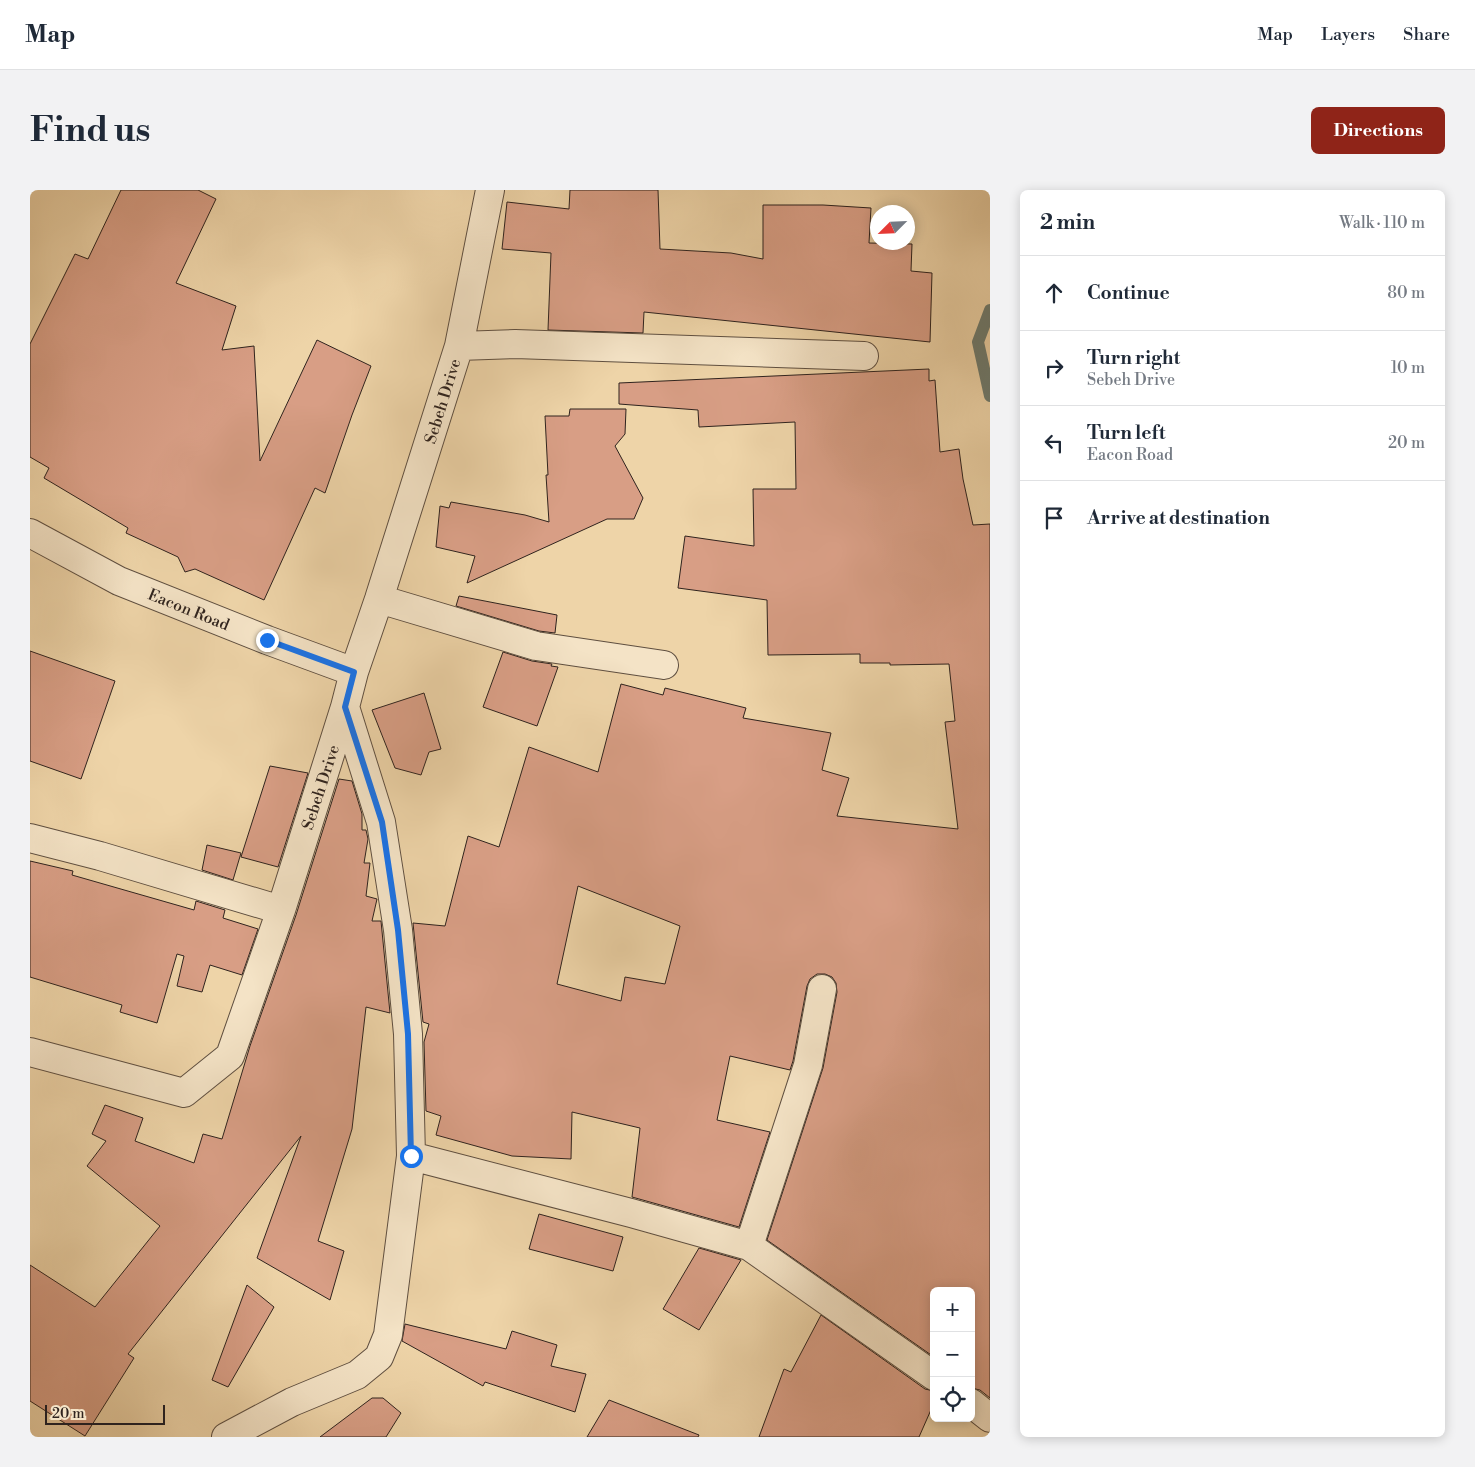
<!DOCTYPE html>
<meta charset="utf-8">
<style>
body{margin:0;font-family:"Libre Bodoni",serif;background:#f2f2f3;color:#1f2937}
.controls{position:absolute;right:15px;bottom:15px;display:grid;overflow:hidden;border-radius:8px;box-shadow:0 2px 12px #0003}
.controls button{width:45px;height:45px;display:grid;place-items:center;padding:0;border:0;border-bottom:1px solid #e0e1e3;background:#fff;color:#1f2937;font:25px sans-serif}
.compass{position:absolute;left:840px;top:15px;width:45px;height:45px;border-radius:50%;background:#fff;box-shadow:0 2px 12px #0003;rotate:246deg}
.scale{position:absolute;left:15px;bottom:12px;width:120px;box-sizing:border-box;padding-left:5px;border:2px solid #2f231e;border-top:0;font-size:14px;line-height:18px;white-space:nowrap;color:#2f231e;-webkit-text-stroke:4px #f4e3c6;paint-order:stroke}
.stop{position:absolute;width:15px;height:15px;margin:-11px;border:4px solid #1a73e8;border-radius:50%;background:#fff}
.stop.end{background:#1a73e8;border-color:#fff;box-shadow:0 1px 5px #0008}
.list{margin:0;padding:0;list-style:none}
h2{display:flex;justify-content:space-between;align-items:center;height:65px;margin:0;padding:0 20px;font-size:21px}
h2 small{font-size:16px;font-weight:400;color:#747a83}
.list li{display:grid;grid-template-columns:32px 1fr auto;gap:15px;align-items:center;box-sizing:border-box;height:75px;padding:0 20px;border-top:1px solid #e0e1e3}
.list b{display:block;font-size:19px;white-space:nowrap}
.list p{margin:0;font-size:16px;white-space:nowrap;color:#747a83}
.list em{font-size:16px;font-style:normal;color:#747a83}
.icon{flex:none;width:28px;height:28px;fill:none;stroke:currentColor;stroke-width:2;stroke-linecap:round;stroke-linejoin:round}
.map{position:relative;flex:none;width:960px;height:1247px;overflow:hidden;border-radius:8px}
header{display:flex;align-items:center;gap:30px;box-sizing:border-box;height:70px;padding:0 25px;background:#fff;border-bottom:1px solid #e0e1e3}
header strong{font-size:24px}
nav{display:flex;gap:28px;margin-inline-start:auto;font-size:18px}
.intro{display:flex;align-items:center;justify-content:space-between;box-sizing:border-box;height:120px;padding:0 30px}
h1{margin:0;font-size:35px}
.button{padding:12px 22px;border-radius:8px;background:#8f2418;color:#fff;font-size:18px;font-weight:700}
main{display:flex;gap:30px;padding:0 30px}
aside{flex:1;background:#fff;border-radius:8px;box-shadow:0 2px 12px #0003}
.map>svg:first-child{display:block}
.lines{fill:none;stroke-linecap:round;stroke-linejoin:round}
.stream{stroke:#6f7c70;stroke-width:12}
.building{fill:#d89e85;stroke:#2f231e;fill-rule:evenodd}
.street-casing{stroke:#5f4f40;stroke-width:30}
.street{stroke:#f4e3c6;stroke-width:28}
.route{stroke:#1a73e8;stroke-width:6}
.labels{text-anchor:middle;stroke-width:5;stroke-linejoin:round;paint-order:stroke}
.street-label{font-size:16px;fill:#2f231e;stroke:#f4e3c6}
</style>
<header>
<strong>Map</strong>
<nav><a>Map</a><a>Layers</a><a>Share</a></nav>
</header>
<div class="intro"><h1>Find us</h1><a class="button">Directions</a></div>
<main>
<div class="map">
<svg width="960" height="1247" viewBox="0 0 960 1247">
<rect width="100%" height="100%" fill="#eed4a8"/>
<filter id="stains"><feTurbulence type="fractalNoise" baseFrequency=".004" numOctaves="4"/><feColorMatrix values="0 0 0 0 .2 0 0 0 0 .09 0 0 0 0 .02 0 0 0 .5 -.17"/></filter>
<radialGradient id="worn" r=".72"><stop offset=".6" stop-color="#630" stop-opacity="0"/><stop offset="1" stop-color="#630" stop-opacity=".3"/></radialGradient>
<g class="lines">
<path class="stream" d="M960,120L948,152L960,206"/>
</g>
<path class="building" d="M91,0H168L186,9L146,93L206,116L192,160L224,156L230,271L287,150L341,176L322,225L295,303L285,298L234,410L165,379L155,382L148,367L96,343L98,338L14,288L19,278L0,267V154L45,64L58,69Z
M540,0H628L630,59L701,63L733,69V15H793L841,18L839,53L882,54L881,81L902,83L900,152L614,122L613,143L518,140L521,63L472,59L477,12L539,19Z
M899,179V191L905,190L910,262L929,259L933,289L943,335L960,334V1208L950,1200L941,1198V1101H904V1167L737,1050L793,878L807,802L806,793L802,787L795,784H787L780,789L777,796L763,871L760,880L700,866L687,930L740,942L709,1037L602,1007L610,938L542,922L541,969L482,966L406,945L411,926L396,921L394,852L399,834L393,832L383,733L415,736L438,646L469,657L499,557L568,582L591,494L633,505L635,498L716,518L713,528L801,543L792,580L819,588L807,626L928,639L915,532L925,531L919,474L860,475V473H830V464L738,465L737,410L648,398L655,346L724,356L723,299H766L765,232L669,237L668,220L589,214V193ZM548,696L650,736L635,794L595,787L591,811L527,794Z
M540,219H596L595,244L585,256L613,308L604,329H577L437,393L445,366L406,357L410,316L419,318L421,312L495,325L519,332L516,285H518L515,226H539Z
M429,406L527,425L525,443L509,441L426,416Z
M0,461L85,491L51,589L0,571Z
M473,462L502,471L522,474L521,476L528,477L507,536L453,517Z
M394,503L411,559L399,562L391,585L365,578L342,520Z
M240,576L278,583L248,677L211,667Z
M309,589L322,591L332,624V640H336L338,649L334,673H340L336,706L347,709L342,731H351L360,823L336,817L322,939L288,1051L314,1061L300,1110L227,1068L271,946L98,1164L104,1168L55,1246L0,1211V1075L65,1117L130,1036L57,976L76,951L62,944L75,915L113,928L105,951L164,973L173,944L192,949L220,856L266,725Z
M177,655L211,663L203,690L172,680Z
M0,671L43,681L42,685L164,720L166,711L195,720L193,728L228,739L212,785L180,775L172,802L147,796L154,766L147,764L127,833L90,822L92,815L0,787Z
M509,1024L593,1047L583,1081L499,1059Z
M669,1058L711,1070L669,1140L633,1119Z
M217,1095L244,1117L198,1197L182,1190Z
M791,1125L895,1199L904,1201V1213L889,1247H729L754,1179L761,1182Z
M375,1134L476,1159L482,1141L527,1155L521,1176L556,1184L545,1222L455,1192L453,1196L372,1151Z
M342,1208H353L371,1223L356,1247H290Z
M579,1210L669,1245L668,1247H557Z"/>
<g class="lines">
<g class="street-casing">
<path id="street" d="M429,156L485,154L834,166
M0,343L89,391L237,450L324,482
M349,409L506,456L634,475
M0,648L70,666L251,720
M0,862L154,903L200,866L251,720L315,517L324,482L349,409L429,156L460,0
M381,966L601,1023L719,1056L904,1186
M719,1056L778,875L792,799
M941,1213L960,1228
M196,1247L262,1212L327,1185L349,1167L358,1145L381,966L378,844L368,740L351,632L315,517"/>
</g>
<use href="#street" class="street"/>
</g>
<g class="lines">
<path class="route" d="M237,450L324,482L315,517L352,632L368,740L378,844L381,966"/>
</g>
<g class="labels">
<g class="street-label">
<text transform="translate(412 211) rotate(-73)" y="6">Sebeh Drive</text>
<text transform="translate(159 419) rotate(22)" y="6">Eacon Road</text>
<text transform="translate(290 597) rotate(-72)" y="6">Sebeh Drive</text>
</g>
</g>
<rect width="100%" height="100%" filter="url(#stains)"/>
<rect width="100%" height="100%" fill="url(#worn)"/>
</svg>
<div class="controls">
<button>+</button>
<button>−</button>
<button><svg class="icon" aria-label="locate" viewBox="0 0 24 24"><circle cx="12" cy="12" r="6"/><path d="M12 2v4M12 18v4M2 12h4M18 12h4"/></svg></button>
</div>
<svg class="compass" viewBox="-18 -18 36 36"><path d="M0-13l5 13h-10z" fill="#e53935"/><path d="M0 13l5-13h-10z" fill="#747a83"/></svg>
<div class="scale">20 m</div>
<div class="stop" style="left:381px;top:966px"></div>
<div class="stop end" style="left:237px;top:450px"></div>
</div>
<aside>
<h2>2 min<small>Walk · 110 m</small></h2>
<ul class="list">
<li><svg class="icon" aria-label="ahead" viewBox="0 0 24 24"><path d="M12 20V5M6 11l6-6 6 6"/></svg><div><b>Continue</b></div><em>80 m</em></li>
<li><svg class="icon" aria-label="right" viewBox="0 0 24 24"><path d="M7 20v-9h11M14 6l5 5-5 5"/></svg><div><b>Turn right</b><p>Sebeh Drive</p></div><em>10 m</em></li>
<li><svg class="icon" aria-label="left" viewBox="0 0 24 24"><path d="M17 20v-9H6M10 6l-5 5 5 5"/></svg><div><b>Turn left</b><p>Eacon Road</p></div><em>20 m</em></li>
<li><svg class="icon" aria-label="arrive" viewBox="0 0 24 24"><path d="M6 21V4h12l-3 4 3 4H6"/></svg><div><b>Arrive at destination</b></div></li>
</ul>
</aside>
</main>
